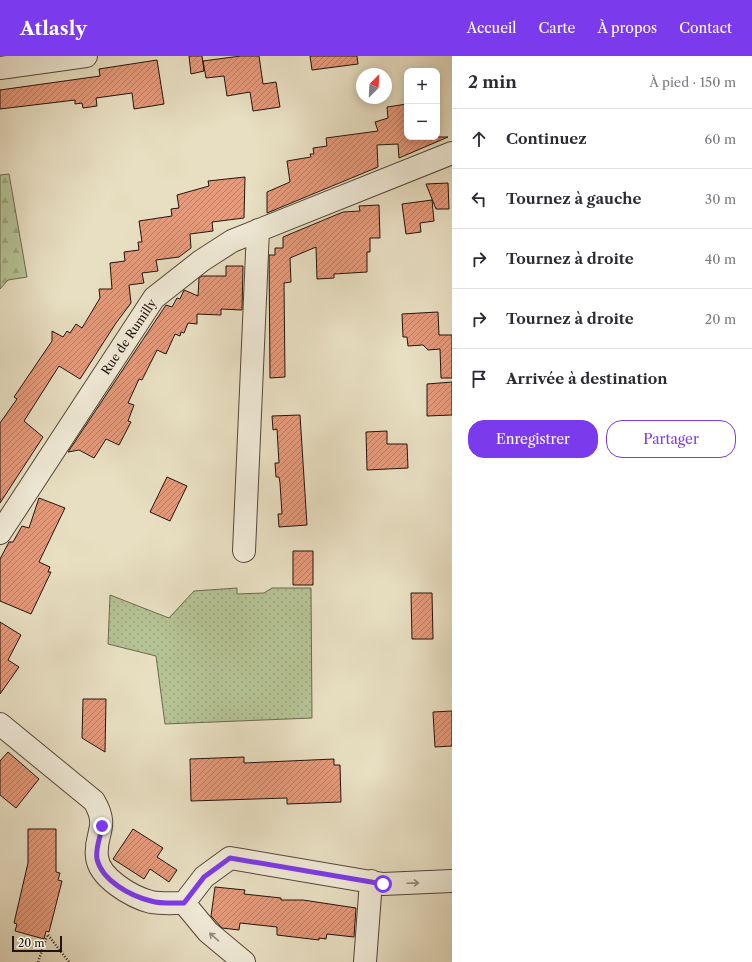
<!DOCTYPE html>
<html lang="fr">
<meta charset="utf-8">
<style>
body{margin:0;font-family:"Libre Caslon Text",serif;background:#f7f7f7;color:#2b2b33}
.controls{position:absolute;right:12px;top:12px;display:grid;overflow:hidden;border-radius:8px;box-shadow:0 2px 10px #0003}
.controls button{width:36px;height:36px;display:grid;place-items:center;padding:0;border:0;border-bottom:1px solid #e1e1e2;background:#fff;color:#2b2b33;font:20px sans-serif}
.compass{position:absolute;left:356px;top:12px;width:36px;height:36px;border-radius:50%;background:#fff;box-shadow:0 2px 10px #0003;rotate:24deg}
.scale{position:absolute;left:12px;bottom:10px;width:50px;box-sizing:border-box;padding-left:4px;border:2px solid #22130b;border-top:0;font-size:11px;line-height:14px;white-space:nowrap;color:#22130b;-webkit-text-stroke:3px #f0ead7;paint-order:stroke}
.stop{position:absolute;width:12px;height:12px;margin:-9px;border:3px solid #7c3aed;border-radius:50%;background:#fff}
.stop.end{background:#7c3aed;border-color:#fff;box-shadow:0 1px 4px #0008}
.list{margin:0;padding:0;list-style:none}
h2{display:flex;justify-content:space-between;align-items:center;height:52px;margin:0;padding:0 16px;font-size:17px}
h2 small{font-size:13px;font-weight:400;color:#7c7c81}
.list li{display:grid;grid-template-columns:26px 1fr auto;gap:12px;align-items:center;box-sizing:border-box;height:60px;padding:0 16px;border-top:1px solid #e1e1e2}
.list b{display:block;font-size:15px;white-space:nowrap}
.list em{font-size:13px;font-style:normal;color:#7c7c81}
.actions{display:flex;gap:8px;padding:12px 16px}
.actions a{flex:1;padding:9px 0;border:1px solid #7c3aed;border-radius:16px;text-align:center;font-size:14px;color:#7c3aed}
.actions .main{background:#7c3aed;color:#fff}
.icon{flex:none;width:22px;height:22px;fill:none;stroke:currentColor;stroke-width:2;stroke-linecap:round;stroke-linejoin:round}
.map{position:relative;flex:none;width:452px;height:906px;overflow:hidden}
header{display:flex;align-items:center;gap:24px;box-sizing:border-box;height:56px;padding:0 20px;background:#7c3aed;color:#fff}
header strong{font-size:19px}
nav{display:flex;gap:22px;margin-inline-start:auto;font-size:14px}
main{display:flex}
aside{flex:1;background:#fff}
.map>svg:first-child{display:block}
.grass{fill:url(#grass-dots);stroke:#6c6a50}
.forest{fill:url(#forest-firs);stroke:#6c6a50}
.building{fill:url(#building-hatch);stroke:#22130b}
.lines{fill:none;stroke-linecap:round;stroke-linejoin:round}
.minor-casing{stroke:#544639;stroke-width:24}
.path{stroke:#22130b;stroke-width:2.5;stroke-dasharray:1 2;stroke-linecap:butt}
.minor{stroke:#f0ead7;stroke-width:22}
.oneway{stroke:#93897b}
.route{stroke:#7c3aed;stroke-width:5}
.labels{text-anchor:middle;stroke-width:3.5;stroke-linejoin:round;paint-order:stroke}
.street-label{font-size:12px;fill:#22130b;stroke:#f0ead7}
</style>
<header>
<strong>Atlasly</strong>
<nav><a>Accueil</a><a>Carte</a><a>À propos</a><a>Contact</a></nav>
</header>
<main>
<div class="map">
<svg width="452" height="906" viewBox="0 0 452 906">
<defs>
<pattern id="grass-dots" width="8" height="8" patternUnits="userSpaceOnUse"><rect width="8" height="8" fill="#b5c294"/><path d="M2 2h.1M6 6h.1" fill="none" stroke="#9ba67e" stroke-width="1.8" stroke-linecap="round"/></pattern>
<pattern id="forest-firs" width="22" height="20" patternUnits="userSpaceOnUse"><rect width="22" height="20" fill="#b5c294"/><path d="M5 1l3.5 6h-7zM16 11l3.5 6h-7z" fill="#9ba67e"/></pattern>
<pattern id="building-hatch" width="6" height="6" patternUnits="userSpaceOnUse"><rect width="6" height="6" fill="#e49a7b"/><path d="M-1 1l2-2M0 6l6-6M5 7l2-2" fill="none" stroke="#b87c63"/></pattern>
</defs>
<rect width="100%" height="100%" fill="#e8dfc2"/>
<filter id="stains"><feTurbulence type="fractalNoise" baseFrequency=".005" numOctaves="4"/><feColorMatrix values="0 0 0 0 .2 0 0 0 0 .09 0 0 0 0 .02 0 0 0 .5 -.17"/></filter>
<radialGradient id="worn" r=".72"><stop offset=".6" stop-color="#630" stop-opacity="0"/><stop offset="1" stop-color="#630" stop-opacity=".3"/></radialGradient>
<path class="grass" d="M237,532V538L264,537L272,532H311L312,662L165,668L156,600L108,588L110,539L169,562L194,535Z"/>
<path class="forest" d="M9,118L27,221L8,224L0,233V119Z"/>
<path class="building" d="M189,0H202L204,15L191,18Z
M241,0H259L263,28L276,26L280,51L253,55L250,36L227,40L224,20L206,22L203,5Z
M310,0H357L358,8L312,14Z
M157,4L164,48L134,53L132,37L96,42L97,50L83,52L82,47L75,48V44L0,53V34L100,20L99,13Z
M407,48V81H448L399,102L398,88L377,89L378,111L267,157V136L290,126L287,105L311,101L310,98H314L313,92L327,90L326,82L378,75L375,66L388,62L387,51Z
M245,121L244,162L212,166L213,175L190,178L191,192L179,201L156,204L158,215L142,217L144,227L129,229L131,247L116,267L80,323L59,310L24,365L43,381L0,447V367L17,343L14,341L52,285V275L63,281L67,275L70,277L76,268L82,272L100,242L99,233H112L110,207L125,205L124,196L139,194L138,186H142L139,165L172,160L171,153L179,152L177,139L209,130L208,125Z
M448,127L449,153H436L426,128Z
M432,144L434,165L420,167L421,176L406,178L402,148Z
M379,149L380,182H370V196H367V216L334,218V222L317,223L316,191L290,202L291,226L284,227L285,321L270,322L269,199H275V192H283V181L343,156L360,155L359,150Z
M226,210H243L242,254L221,253V259L197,258V268L188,267L184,277L181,276L180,280L175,278L166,298L157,294L142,324L139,323L128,347L134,349L128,365L131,366L119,389L106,383L94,402L79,394L68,396L166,249L172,251L177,242L180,243L184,234L198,240L199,222L202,220H226Z
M438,256L439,279H452V322H441L440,293L428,294L423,289L408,290L407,281H403L402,258Z
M452,326V359L427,360V328Z
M300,359L307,469L279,471L278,458H282L280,427L279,421H276L275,407H279L277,373L273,374L272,360Z
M387,375V388H407L408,412L367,414L366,376Z
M167,421L187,430L170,465L150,456Z
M39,442L65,452L39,506L50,511L48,516H51L31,558L0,545V503L9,486H13L22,470L29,472Z
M293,495H313V529H293Z
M411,537H432L433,583H412Z
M0,566L21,579L8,604L19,611L0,638Z
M83,643H106L105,696L82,682Z
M452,655V690L435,691L433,656Z
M8,696L39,723L16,752L0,739V705Z
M244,701V707L334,703V709H340L341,746L287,748V742L191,745L190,703Z
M28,773H56V816L60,817L58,824L62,825L49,876L46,875L44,883L15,875L17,868L14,867L28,807Z
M133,773L163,792L157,801L177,814L169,826L150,813L144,823L113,803Z
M215,831L245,834L244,838L281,842V844H303L356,852L354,881L327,878L326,883L319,882V884L277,879V871L240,867L239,874L222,872L211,860Z"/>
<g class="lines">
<g class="minor-casing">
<path id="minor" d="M0,12L86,0
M0,477L154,242L201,205L232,185L452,97
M244,495L258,174
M0,668L94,745C110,772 94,777 97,801C99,822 132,841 151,846C162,848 173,847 184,847L204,821L230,802L383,828L452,825
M184,847L208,876L244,906
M365,906L371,825"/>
</g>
<path class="path" d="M48,879L69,906
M38,906L47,880"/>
<use href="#minor" class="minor"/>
</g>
<defs><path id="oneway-shaft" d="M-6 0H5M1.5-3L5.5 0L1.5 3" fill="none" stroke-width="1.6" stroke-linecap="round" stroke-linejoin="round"/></defs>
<g class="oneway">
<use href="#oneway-shaft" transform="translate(413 827) rotate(-2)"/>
<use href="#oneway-shaft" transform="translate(214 881) rotate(-139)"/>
</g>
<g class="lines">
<path class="route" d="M102,770C101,780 95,792 97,803C102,825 131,840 151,845C161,848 173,847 184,847L204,821L230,802L383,828"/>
</g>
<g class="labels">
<g class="street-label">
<text transform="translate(129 281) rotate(-56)" y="4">Rue de Rumilly</text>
</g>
</g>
<rect width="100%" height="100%" filter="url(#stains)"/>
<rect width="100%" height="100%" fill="url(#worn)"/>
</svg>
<div class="controls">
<button>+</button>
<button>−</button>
</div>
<svg class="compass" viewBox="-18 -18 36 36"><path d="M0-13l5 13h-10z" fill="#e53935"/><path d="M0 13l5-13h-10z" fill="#7c7c81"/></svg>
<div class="scale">20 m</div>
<div class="stop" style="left:383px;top:828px"></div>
<div class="stop end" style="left:102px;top:770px"></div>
</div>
<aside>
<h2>2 min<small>À pied · 150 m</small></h2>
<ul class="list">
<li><svg class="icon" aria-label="ahead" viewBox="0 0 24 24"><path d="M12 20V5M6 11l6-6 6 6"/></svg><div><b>Continuez</b></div><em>60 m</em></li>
<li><svg class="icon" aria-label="left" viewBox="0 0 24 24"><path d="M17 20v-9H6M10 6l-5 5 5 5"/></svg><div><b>Tournez à gauche</b></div><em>30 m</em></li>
<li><svg class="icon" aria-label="right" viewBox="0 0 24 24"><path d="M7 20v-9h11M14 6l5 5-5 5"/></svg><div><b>Tournez à droite</b></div><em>40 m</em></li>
<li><svg class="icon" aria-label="right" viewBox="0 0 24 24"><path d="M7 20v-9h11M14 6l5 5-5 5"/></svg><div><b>Tournez à droite</b></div><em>20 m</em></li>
<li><svg class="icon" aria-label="arrive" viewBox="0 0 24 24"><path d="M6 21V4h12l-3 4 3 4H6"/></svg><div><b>Arrivée à destination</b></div></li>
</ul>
<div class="actions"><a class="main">Enregistrer</a><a>Partager</a></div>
</aside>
</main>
